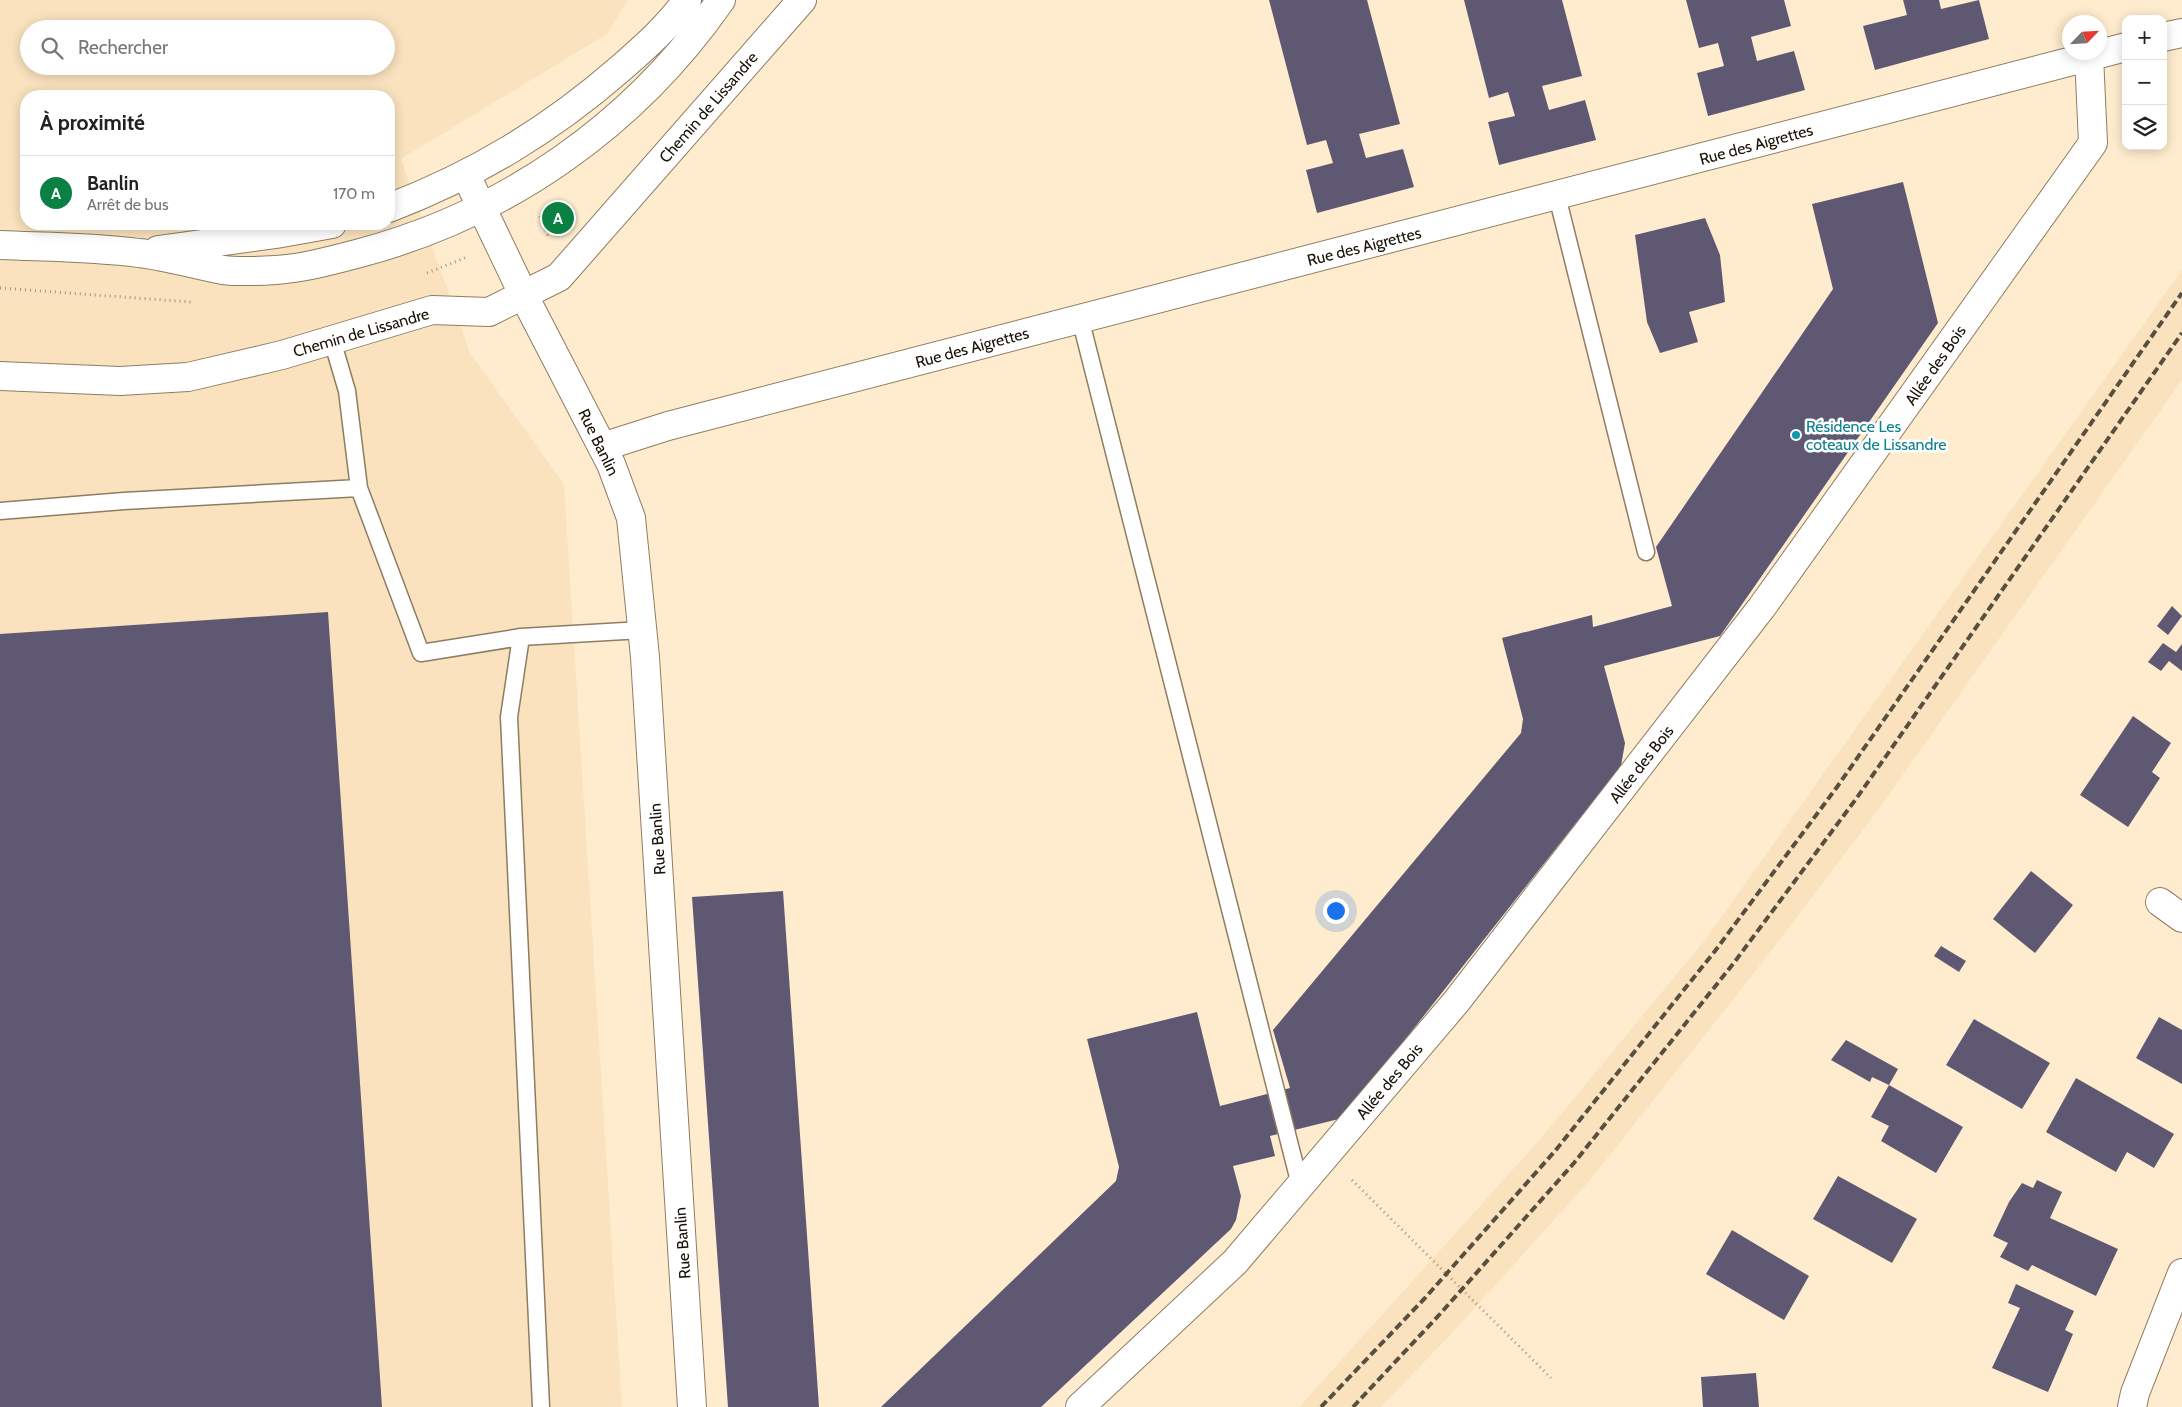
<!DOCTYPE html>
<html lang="fr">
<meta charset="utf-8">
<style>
body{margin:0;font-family:Cabin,sans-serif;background:#f2f2f2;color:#222}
.controls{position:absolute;right:15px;top:15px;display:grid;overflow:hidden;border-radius:10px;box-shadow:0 2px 12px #0003}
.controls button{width:45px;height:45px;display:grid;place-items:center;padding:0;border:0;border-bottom:1px solid #e0e0e0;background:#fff;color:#222;font:25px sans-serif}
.compass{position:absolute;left:2062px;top:15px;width:45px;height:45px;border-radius:50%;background:#fff;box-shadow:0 2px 12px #0003;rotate:65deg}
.you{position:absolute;left:1335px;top:910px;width:18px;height:18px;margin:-12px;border:4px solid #fff;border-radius:50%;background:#1a73e8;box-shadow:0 0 0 8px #1a73e833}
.badge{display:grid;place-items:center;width:32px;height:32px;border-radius:50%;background:#0b8043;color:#fff;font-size:16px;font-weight:700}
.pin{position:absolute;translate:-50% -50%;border:2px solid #fff;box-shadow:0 1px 5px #0006}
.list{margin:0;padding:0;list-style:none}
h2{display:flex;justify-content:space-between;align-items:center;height:65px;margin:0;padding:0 20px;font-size:21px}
h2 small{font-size:16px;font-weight:400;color:#767676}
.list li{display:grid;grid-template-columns:32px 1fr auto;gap:15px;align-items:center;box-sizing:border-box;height:75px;padding:0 20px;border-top:1px solid #e0e0e0}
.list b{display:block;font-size:19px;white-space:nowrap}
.list p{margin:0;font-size:16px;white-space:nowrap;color:#767676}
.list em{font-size:16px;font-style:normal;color:#767676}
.icon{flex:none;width:28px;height:28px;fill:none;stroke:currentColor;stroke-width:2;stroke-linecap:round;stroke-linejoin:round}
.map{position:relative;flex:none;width:2182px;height:1407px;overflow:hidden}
.search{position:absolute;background:#fff;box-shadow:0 2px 12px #0003;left:20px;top:20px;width:375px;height:55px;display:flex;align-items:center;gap:12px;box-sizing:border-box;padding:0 18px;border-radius:28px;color:#767676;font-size:19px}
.panel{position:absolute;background:#fff;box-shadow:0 2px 12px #0003;left:20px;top:90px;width:375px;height:140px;border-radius:20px}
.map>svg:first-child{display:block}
.built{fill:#fae2be;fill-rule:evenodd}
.building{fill:#5f5873}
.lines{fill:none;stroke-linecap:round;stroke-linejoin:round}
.lane-casing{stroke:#8e7d62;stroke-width:19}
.street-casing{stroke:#8e7d62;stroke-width:30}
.secondary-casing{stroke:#8e7d62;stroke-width:30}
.path{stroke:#a2947e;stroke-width:3;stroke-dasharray:1 4;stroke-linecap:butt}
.lane{stroke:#fff;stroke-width:16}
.street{stroke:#fff;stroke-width:28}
.secondary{stroke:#fff;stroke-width:28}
.rail{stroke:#594f3f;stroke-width:4;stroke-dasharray:8 4;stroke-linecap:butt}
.culture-dot{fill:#0f9aa8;stroke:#fff;stroke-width:2}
.labels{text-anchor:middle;stroke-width:5;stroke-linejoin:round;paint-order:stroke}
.street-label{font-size:16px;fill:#181207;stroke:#fff}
.culture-label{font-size:16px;fill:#0d838f;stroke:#fff;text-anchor:start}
</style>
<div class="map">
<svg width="2182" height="1407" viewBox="0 0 2182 1407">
<rect width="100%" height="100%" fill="#ffecce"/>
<path class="built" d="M0,0H628L607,34L401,159L470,353L564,484L622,1407H0ZM29,29H386V66H29ZM26,96H389V224H26Z
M2182,270V380L1873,817L1748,981L1590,1180L1455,1330L1381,1407H1299L1542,1137L1705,940Z"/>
<path class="building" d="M1269,0H1367L1400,124L1359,134L1366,158L1403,149L1414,187L1317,213L1306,170L1333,163L1326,140L1307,145Z
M1464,0H1562L1582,76L1542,86L1549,110L1585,100L1596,140L1499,165L1488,122L1515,116L1508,92L1489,98Z
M1686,0H1784L1791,26L1751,37L1757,61L1794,51L1805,90L1708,116L1697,73L1724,66L1718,43L1699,48Z
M1903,0H1939L1941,9L1979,0L1989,39L1875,70L1863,26L1907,15Z
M1903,182L1938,323L1720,636L1604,666L1625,743L1621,766L1343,1118L1270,1136L1275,1156L1233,1166L1241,1196L1236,1220L1231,1229L1041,1407H881L1116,1181L1119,1167L1087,1039L1197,1012L1220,1106L1290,1088L1273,1030L1521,733L1523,719L1502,638L1592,615L1593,627L1672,606L1656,547L1833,289L1812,204Z
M1705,218L1720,255L1725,302L1689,312L1698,342L1660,353L1647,322L1635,235Z
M2172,606L2182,616L2168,635L2157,626Z
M328,612L382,1407H0V634Z
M2163,643L2176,652L2182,644V671L2169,661L2161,671L2148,662Z
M2133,716L2171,743L2152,772L2160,778L2128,827L2080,795Z
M2031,871L2073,905L2035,953L1993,919Z
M783,891L819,1407H728L692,897Z
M1941,946L1966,961L1959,972L1934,956Z
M2159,1017L2182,1030V1084L2136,1058Z
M1974,1019L2050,1063L2022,1109L1946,1065Z
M1846,1040L1898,1069L1889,1085L1872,1077L1870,1082L1831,1060Z
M2076,1078L2174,1134L2154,1168L2127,1152L2116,1172L2046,1132Z
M1889,1085L1963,1127L1936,1173L1881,1141L1889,1126L1871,1117Z
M1838,1176L1917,1219L1892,1263L1813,1219Z
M2037,1180L2062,1192L2050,1218L2118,1249L2096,1296L2032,1265L2028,1271L2000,1257L2008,1243L1993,1236L2009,1202L2022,1183L2033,1188Z
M1732,1230L1809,1276L1784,1320L1706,1274Z
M2016,1284L2074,1311L2065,1330L2073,1334L2048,1392L1992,1368L2020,1308L2008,1303Z
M1756,1373L1759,1407H1703L1701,1377Z"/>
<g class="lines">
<g class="lane-casing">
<path id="lane" d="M1557,196L1646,552
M1080,318L1300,1185
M332,340L347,391L359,488L421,653L521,637
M0,511L124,501L359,488
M541,1407L509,717L521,637L642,630"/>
</g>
<g class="street-casing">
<path id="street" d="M2163,37L2182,33
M466,175L524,296L611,464L631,518L645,657L692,1407
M0,376L120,381L188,377L282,355L432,310L489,312L559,277L802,0
M602,447L668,426L2126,47
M2160,902L2182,918
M1080,1407L1235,1262L1456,1002L1762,607L2093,143L2089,56
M2132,1407L2135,1393L2182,1273"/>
</g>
<g class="secondary-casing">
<path id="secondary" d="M389,208C477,174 550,130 621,68C645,47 669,26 687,0
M0,245C46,247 93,247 139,253C167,256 195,265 223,270C239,272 260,271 276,270C305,268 333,260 360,253C507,214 634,125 721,0
M158,250L276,234L332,224"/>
</g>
<path class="path" d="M540,216L548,236
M427,273L467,257
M0,288L191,302
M1352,1180L1551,1378"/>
<use href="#lane" class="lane"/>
<use href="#street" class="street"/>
<use href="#secondary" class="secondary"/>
<path class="rail" d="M1321,1407L1425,1298L1555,1151L1715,951L1837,787L2182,293
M1353,1407L1440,1314L1574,1163L1733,964L1856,799L2182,333"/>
</g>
<circle class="culture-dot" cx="1796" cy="435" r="5"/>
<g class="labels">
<g class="street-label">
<text transform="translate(708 107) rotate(-49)" y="6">Chemin de Lissandre</text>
<text transform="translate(1756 144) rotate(-15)" y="6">Rue des Aigrettes</text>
<text transform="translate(1364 246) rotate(-14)" y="6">Rue des Aigrettes</text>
<text transform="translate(361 332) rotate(-16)" y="6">Chemin de Lissandre</text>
<text transform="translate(972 347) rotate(-15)" y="6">Rue des Aigrettes</text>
<text transform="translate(1935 365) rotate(-55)" y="6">Allée des Bois</text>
<text transform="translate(599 442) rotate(64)" y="6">Rue Banlin</text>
<text transform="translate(1641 764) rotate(-52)" y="6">Allée des Bois</text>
<text transform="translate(657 839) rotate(-94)" y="6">Rue Banlin</text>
<text transform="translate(1389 1081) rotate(-50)" y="6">Allée des Bois</text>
<text transform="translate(682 1243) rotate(-94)" y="6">Rue Banlin</text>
</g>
<g class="culture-label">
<text x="1806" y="432">Résidence Les<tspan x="1806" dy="18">coteaux de Lissandre</tspan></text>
</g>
</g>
</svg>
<div class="controls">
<button>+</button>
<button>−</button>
<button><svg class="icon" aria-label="layers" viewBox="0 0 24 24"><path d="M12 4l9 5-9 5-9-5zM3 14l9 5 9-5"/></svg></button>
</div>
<svg class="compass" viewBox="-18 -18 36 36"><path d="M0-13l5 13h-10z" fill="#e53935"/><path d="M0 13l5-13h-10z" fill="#767676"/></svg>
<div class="you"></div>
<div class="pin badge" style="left:558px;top:218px">A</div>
<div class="search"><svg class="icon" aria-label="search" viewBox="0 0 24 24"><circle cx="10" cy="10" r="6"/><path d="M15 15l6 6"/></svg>Rechercher</div>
<section class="panel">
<h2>À proximité<small></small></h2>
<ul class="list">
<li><span class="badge">A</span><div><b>Banlin</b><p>Arrêt de bus</p></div><em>170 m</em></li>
</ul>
</section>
</div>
